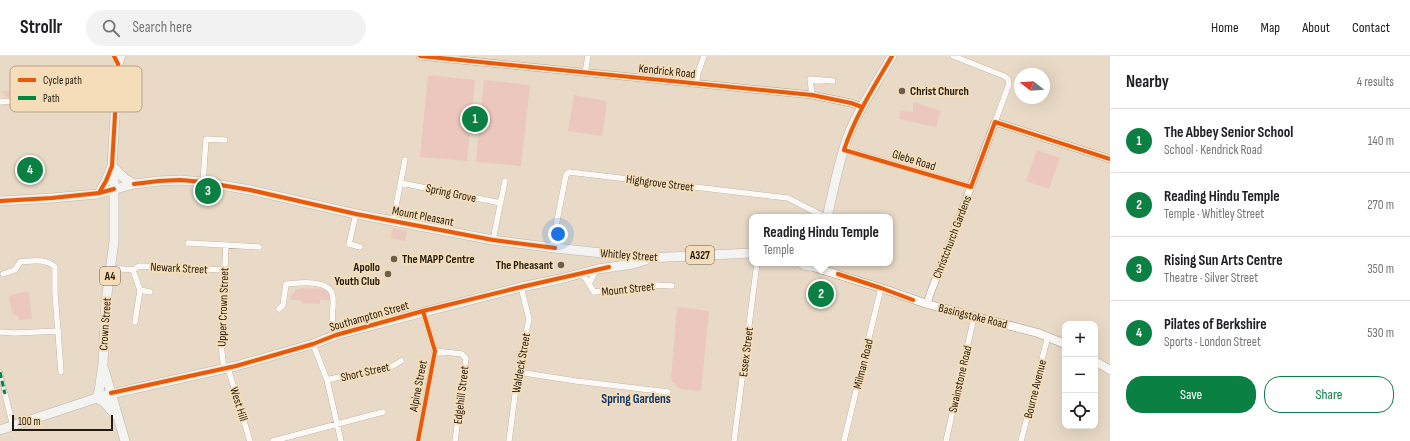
<!DOCTYPE html>
<meta charset="utf-8">
<style>
body{margin:0;font-family:"Sofia Sans Condensed",sans-serif;background:#f2f2f2;color:#202124}
.controls{position:absolute;right:12px;bottom:12px;display:grid;overflow:hidden;border-radius:8px;box-shadow:0 4px 16px #0002}
.controls button{width:36px;height:36px;display:grid;place-items:center;padding:0;border:0;border-bottom:1px solid #e0e0e0;background:#fff;color:#202124;font:20px sans-serif}
.compass{position:absolute;left:1014px;top:12px;width:36px;height:36px;border-radius:50%;background:#fff;box-shadow:0 4px 16px #0002;rotate:287deg}
.scale{position:absolute;left:12px;bottom:10px;width:101px;box-sizing:border-box;padding-left:4px;border:2px solid #251c0f;border-top:0;font-size:11px;line-height:14px;white-space:nowrap;color:#251c0f;-webkit-text-stroke:3px #f5ddb9;paint-order:stroke}
.you{position:absolute;left:558px;top:178px;width:14px;height:14px;margin:-10px;border:3px solid #fff;border-radius:50%;background:#1a73e8;box-shadow:0 0 0 6px #1a73e833}
.badge{display:grid;place-items:center;width:26px;height:26px;border-radius:50%;background:#0b8043;color:#fff;font-size:13px;font-weight:700}
.pin{position:absolute;translate:-50% -50%;border:2px solid #fff;box-shadow:0 1px 4px #0006}
.popup{position:absolute;left:749px;top:158px;width:144px;height:52px;box-sizing:border-box;display:grid;place-content:center;border-radius:8px;background:#fff;filter:drop-shadow(0 1px 3px #0005);font-size:13px;white-space:nowrap;color:#757577}
.popup b{font-size:15px;color:#202124}
.popup::after{content:'';position:absolute;left:50%;top:100%;margin-left:-8px;border:8px solid transparent;border-top-color:#fff}
.list{margin:0;padding:0;list-style:none}
h2{display:flex;justify-content:space-between;align-items:center;height:52px;margin:0;padding:0 16px;font-size:17px}
h2 small{font-size:13px;font-weight:400;color:#757577}
.list li{display:grid;grid-template-columns:26px 1fr auto;gap:12px;align-items:center;box-sizing:border-box;height:64px;padding:0 16px;border-top:1px solid #e0e0e0}
.list b{display:block;font-size:15px;white-space:nowrap}
.list p{margin:0;font-size:13px;white-space:nowrap;color:#757577}
.list em{font-size:13px;font-style:normal;color:#757577}
.actions{display:flex;gap:8px;padding:12px 16px}
.actions a{flex:1;padding:9px 0;border:1px solid #0b8043;border-radius:16px;text-align:center;font-size:14px;color:#0b8043}
.actions .main{background:#0b8043;color:#fff}
.icon{flex:none;width:22px;height:22px;fill:none;stroke:currentColor;stroke-width:2;stroke-linecap:round;stroke-linejoin:round}
.map{position:relative;flex:none;width:1110px;height:385px;overflow:hidden}
header{display:flex;align-items:center;gap:24px;box-sizing:border-box;height:56px;padding:0 20px;background:#fff;border-bottom:1px solid #e0e0e0}
header strong{font-size:19px}
nav{display:flex;gap:22px;margin-inline-start:auto;font-size:14px}
.search{width:280px;height:36px;background:#f2f2f2;display:flex;align-items:center;gap:10px;box-sizing:border-box;padding:0 14px;border-radius:22px;color:#757577;font-size:15px}
main{display:flex}
aside{flex:1;background:#fff}
.map>svg:first-child{display:block}
.green{fill:#ebc7be}
.lines{fill:none;stroke-linecap:round;stroke-linejoin:round}
.pedestrian-casing{stroke:#aa9f90;stroke-width:5}
.minor-casing{stroke:#aa9f90;stroke-width:6}
.tertiary-casing{stroke:#aa9f90;stroke-width:8}
.secondary-casing{stroke:#aa9f90;stroke-width:9}
.primary-casing{stroke:#bab6b0;stroke-width:10}
.pedestrian{stroke:#fcf9f6;stroke-width:4}
.minor{stroke:#fcf9f6;stroke-width:5.5}
.tertiary{stroke:#fcf9f6;stroke-width:7}
.secondary{stroke:#fcf9f6;stroke-width:8}
.primary{stroke:#f3f3f1;stroke-width:9}
.quiet{stroke:#00873e;stroke-width:3;stroke-dasharray:6 3;stroke-linecap:butt}
.cycleway-casing{stroke:#f5ddb9;stroke-width:6}
.cycleway{stroke:#e8590c;stroke-width:4}
.poi-dot{fill:#695e4f;stroke:#f5ddb9;stroke-width:1.5}
.labels{text-anchor:middle;stroke-width:4;stroke-linejoin:round;paint-order:stroke}
.shield{fill:#f5ddb9;stroke:#635642;stroke-width:1}
.shield-label{font-size:11px;font-weight:bold;fill:#251c0f}
.street-label{font-size:12px;fill:#251c0f;stroke:#f5ddb9}
.poi-label{font-size:12px;font-weight:bold;fill:#251c0f;stroke:#f5ddb9;text-anchor:start}
.neighbourhood-label{font-size:13px;font-weight:bold;fill:#0e3468;stroke:#f5ddb9}
.key{fill:#f5ddb9;stroke:#b7a386;stroke-width:1}
.key-label{font-size:11px;fill:#251c0f}
</style>
<header>
<strong>Strollr</strong>
<div class="search"><svg class="icon" aria-label="search" viewBox="0 0 24 24"><circle cx="10" cy="10" r="6"/><path d="M15 15l6 6"/></svg>Search here</div>
<nav><a>Home</a><a>Map</a><a>About</a><a>Contact</a></nav>
</header>
<main>
<div class="map">
<svg width="1110" height="385" viewBox="0 0 1110 385">
<rect width="100%" height="100%" fill="#e8dac6"/>
<path class="green" d="M428,19L475,24L467,105L420,101Z
M484,24L530,29L521,110L476,106Z
M32,33V40L10,42L6,41L2,35Z
M574,39L607,45L602,80L568,75Z
M913,47H917L941,55L936,71L899,63L900,55L913,56Z
M1037,94L1060,102L1049,133L1026,125Z
M393,172L407,175L405,185L391,182Z
M302,232L323,233L329,236L332,245L320,244V248L302,247V244H290C292,236 295,234 302,232Z
M26,235L29,237L32,263L19,264L18,259H13L9,242L11,239Z
M677,251L709,255L701,335L680,333L671,324Z"/>
<g class="lines">
<g class="pedestrian-casing">
<path id="pedestrian" d="M0,316L5,338"/>
</g>
<g class="minor-casing">
<path id="minor" d="M953,0L1004,20L1008,23L1009,28L995,66
M585,17L588,0
M696,28L698,17L704,0
M812,39L810,23L833,25
M0,46L116,36
M852,96L971,131
M203,126L206,83L225,84
M401,127L501,147
M356,158L349,188L360,191
M393,165L405,104
M493,184L505,125
M188,187L259,191
M555,192L553,185L566,119L569,116L788,142L825,161
M111,212L133,214L139,210L224,214
M133,214L140,234L135,266
M3,218L15,214L20,206C32,205 46,202 55,211V237L61,316
M580,218L586,223L594,236L655,229L672,230
M589,228L594,218L598,213
M140,234L150,236
M279,253L283,249L286,228C299,227 333,222 333,243C334,258 329,264 336,279
M0,276L15,277L59,275
M313,288L327,324L341,385
M435,295L462,298L466,303L455,385
M228,312L250,385
M224,313L221,289L226,189
M518,316L576,325L668,336
M327,324L374,312L393,310L401,305
M5,338L13,370
M273,385L383,356
M418,385L435,295L423,255
M509,385L518,316L529,263L521,231
M734,385L757,207
M844,385L881,232
M946,385L974,261
M1021,385L1048,280"/>
</g>
<g class="tertiary-casing">
<path id="tertiary" d="M420,0L812,39L851,47L862,51
M927,248L930,238L948,192L995,66L1110,103"/>
</g>
<g class="secondary-casing">
<path id="secondary" d="M810,210L881,232L927,248L1038,277L1065,288
M1095,305L1110,314"/>
</g>
<g class="primary-casing">
<path id="primary" d="M112,110L124,122L134,128
M99,137L106,125L112,110
M0,145L52,142L97,138L134,128L159,125L180,124L203,126L250,134L356,158L493,184L555,192L649,202L752,197
M827,161C834,133 839,102 850,75C861,49 878,25 892,0
M801,207L804,209L810,210L814,207
M104,313L125,385
M97,342L99,335L103,308L106,246L114,185V122L112,110L118,8L121,0
M97,342L105,347L115,359
M0,374L106,339L236,310L313,288L336,279L370,270L521,231L560,223L598,213L633,208L646,204"/>
</g>
<use href="#pedestrian" class="pedestrian"/>
<use href="#minor" class="minor"/>
<use href="#tertiary" class="tertiary"/>
<use href="#secondary" class="secondary"/>
<use href="#primary" class="primary"/>
<path class="quiet" d="M0,316L5,338"/>
<g class="cycleway-casing">
<path id="cycleway" d="M420,0L812,39L851,47L862,51
M892,0C874,31 855,60 844,94L971,131L995,66L1110,103
M134,128L159,125L180,124L203,126L250,134L356,158L493,184L555,192
M99,137L106,125L112,110L118,8L114,0
M0,145L52,142L99,137L114,133
M838,218L881,232L913,244
M111,337L236,310L313,288L336,279L423,255L521,231L609,211
M418,385L435,295L423,255"/>
</g>
<use href="#cycleway" class="cycleway"/>
</g>
<g class="poi-dot">
<circle cx="902" cy="35" r="4"/>
<circle cx="394" cy="203" r="4"/>
<circle cx="561" cy="209" r="4"/>
<circle cx="388" cy="218" r="4"/>
</g>
<g class="labels">
<g class="shield">
<rect x="686" y="190" width="28" height="18" rx="3"/>
<rect x="100" y="211" width="20" height="18" rx="3"/>
</g>
<g class="shield-label">
<text x="700" y="203">A327</text>
<text x="110" y="224">A4</text>
</g>
<g class="street-label">
<text transform="translate(667 15) rotate(6)" y="4">Kendrick Road</text>
<text transform="translate(914 104) rotate(17)" y="4">Glebe Road</text>
<text transform="translate(660 127) rotate(7)" y="4">Highgrove Street</text>
<text transform="translate(451 137) rotate(12)" y="4">Spring Grove</text>
<text transform="translate(423 160) rotate(11)" y="4">Mount Pleasant</text>
<text transform="translate(952 181) rotate(-69)" y="4">Christchurch Gardens</text>
<text transform="translate(629 199) rotate(4)" y="4">Whitley Street</text>
<text transform="translate(179 212) rotate(3)" y="4">Newark Street</text>
<text transform="translate(628 233) rotate(-6)" y="4">Mount Street</text>
<text transform="translate(223 251) rotate(-88)" y="4">Upper Crown Street</text>
<text transform="translate(369 260) rotate(-16)" y="4">Southampton Street</text>
<text transform="translate(973 260) rotate(14)" y="4">Basingstoke Road</text>
<text transform="translate(105 268) rotate(-86)" y="4">Crown Street</text>
<text transform="translate(746 296) rotate(-83)" y="4">Essex Street</text>
<text transform="translate(521 307) rotate(-80)" y="4">Waldeck Street</text>
<text transform="translate(863 308) rotate(-76)" y="4">Milman Road</text>
<text transform="translate(365 316) rotate(-13)" y="4">Short Street</text>
<text transform="translate(960 323) rotate(-77)" y="4">Swainstone Road</text>
<text transform="translate(418 330) rotate(-79)" y="4">Alpine Street</text>
<text transform="translate(1035 333) rotate(-76)" y="4">Bourne Avenue</text>
<text transform="translate(461 339) rotate(-83)" y="4">Edgehill Street</text>
<text transform="translate(239 348) rotate(73)" y="4">West Hill</text>
</g>
<g class="poi-label">
<text x="910" y="39">Christ Church</text>
<text x="402" y="207">The MAPP Centre</text>
<text x="553" y="213" text-anchor="end">The Pheasant</text>
<text x="380" y="215" text-anchor="end">Apollo<tspan x="380" dy="14">Youth Club</tspan></text>
</g>
<g class="neighbourhood-label">
<text x="636" y="347">Spring Gardens</text>
</g>
</g>
<rect x="10" y="10" width="132" height="46" rx="6" class="key"/>
<rect x="18" y="22" width="18" height="4" fill="#e8590c"/>
<rect x="18" y="40" width="18" height="4" fill="#00873e"/>
<g class="key-label">
<text x="43" y="28">Cycle path</text>
<text x="43" y="46">Path</text>
</g>
</svg>
<div class="controls">
<button>+</button>
<button>−</button>
<button><svg class="icon" aria-label="locate" viewBox="0 0 24 24"><circle cx="12" cy="12" r="6"/><path d="M12 2v4M12 18v4M2 12h4M18 12h4"/></svg></button>
</div>
<svg class="compass" viewBox="-18 -18 36 36"><path d="M0-13l5 13h-10z" fill="#e53935"/><path d="M0 13l5-13h-10z" fill="#757577"/></svg>
<div class="scale">100 m</div>
<div class="you"></div>
<div class="pin badge" style="left:475px;top:63px">1</div>
<div class="pin badge" style="left:821px;top:238px">2</div>
<div class="popup"><b>Reading Hindu Temple</b>Temple</div>
<div class="pin badge" style="left:208px;top:135px">3</div>
<div class="pin badge" style="left:30px;top:114px">4</div>
</div>
<aside>
<h2>Nearby<small>4 results</small></h2>
<ul class="list">
<li><span class="badge">1</span><div><b>The Abbey Senior School</b><p>School · Kendrick Road</p></div><em>140 m</em></li>
<li><span class="badge">2</span><div><b>Reading Hindu Temple</b><p>Temple · Whitley Street</p></div><em>270 m</em></li>
<li><span class="badge">3</span><div><b>Rising Sun Arts Centre</b><p>Theatre · Silver Street</p></div><em>350 m</em></li>
<li><span class="badge">4</span><div><b>Pilates of Berkshire</b><p>Sports · London Street</p></div><em>530 m</em></li>
</ul>
<div class="actions"><a class="main">Save</a><a>Share</a></div>
</aside>
</main>
